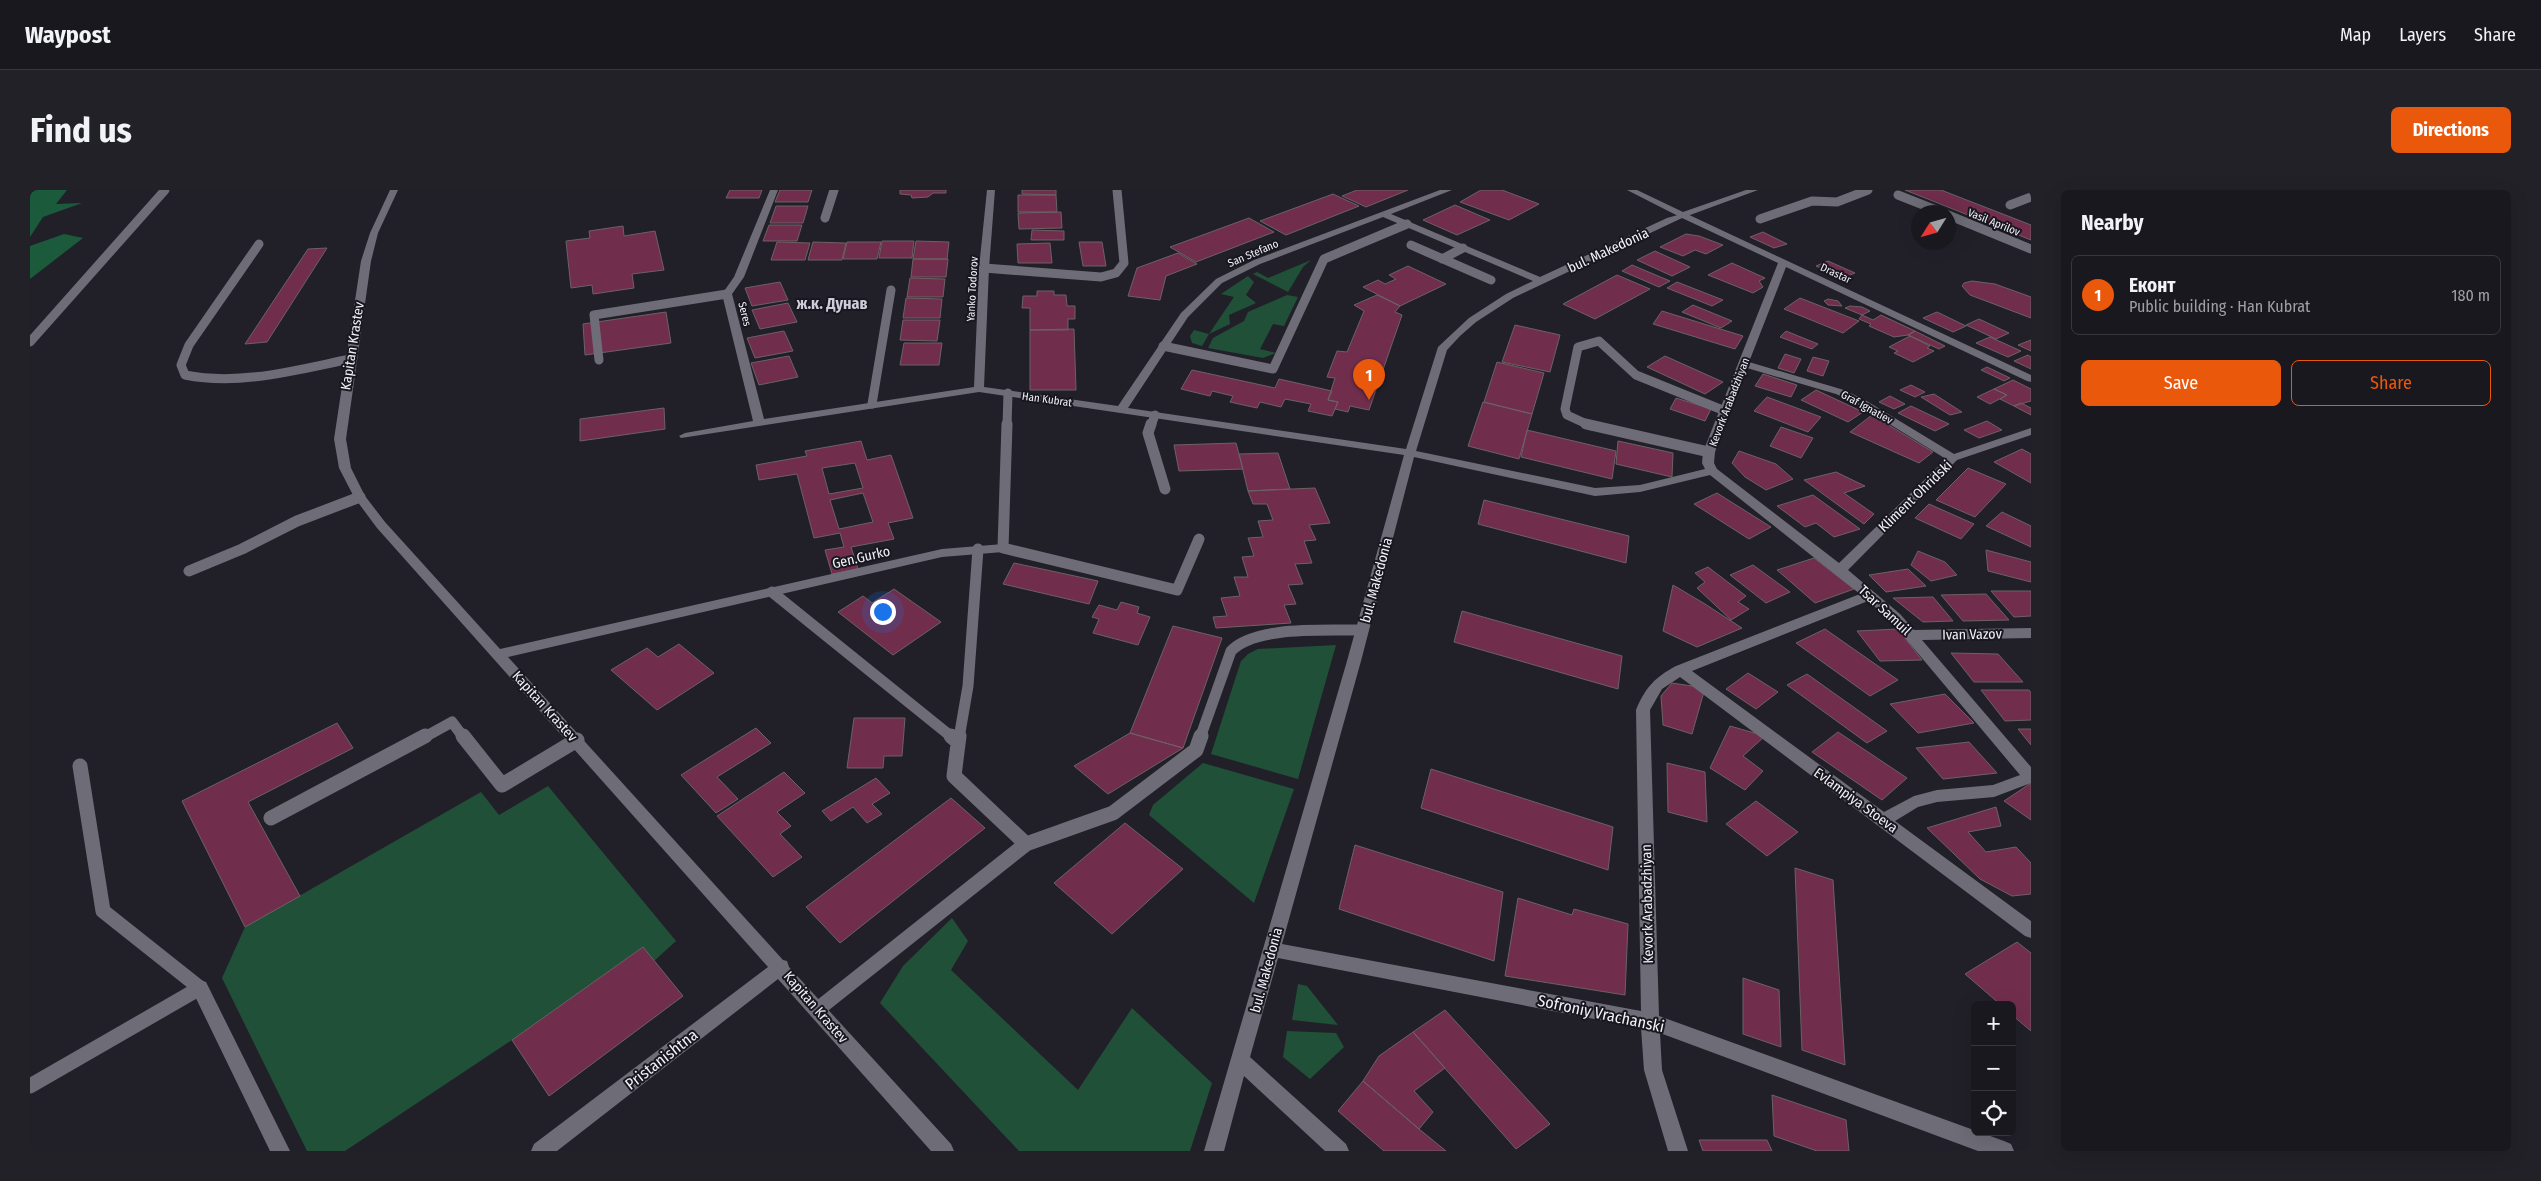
<!DOCTYPE html>
<meta charset="utf-8">
<style>
body{margin:0;font-family:"Fira Sans Condensed",sans-serif;background:#222128;color:#f1f3f6}
.controls{position:absolute;right:15px;bottom:15px;display:grid;overflow:hidden;border-radius:8px;box-shadow:0 5px 20px #0002}
.controls button{width:45px;height:45px;display:grid;place-items:center;padding:0;border:0;border-bottom:1px solid #37373d;background:#19181f;color:#f1f3f6;font:25px sans-serif}
.compass{position:absolute;left:1881px;top:15px;width:45px;height:45px;border-radius:50%;background:#19181f;box-shadow:0 5px 20px #0002;rotate:233deg}
.you{position:absolute;left:852px;top:421px;width:18px;height:18px;margin:-12px;border:4px solid #fff;border-radius:50%;background:#1a73e8;box-shadow:0 0 0 8px #1a73e833}
.badge{display:grid;place-items:center;width:32px;height:32px;border-radius:50%;background:#ea580c;color:#fff;font-size:16px;font-weight:700}
.pin{position:absolute;translate:-50% -41px;filter:drop-shadow(0 1px 2px #0008)}
.pin::after{content:'';position:absolute;top:26px;width:18px;height:15px;background:inherit;clip-path:polygon(0 0,100% 0,50% 100%)}
.list{margin:0;padding:0;list-style:none}
h2{display:flex;justify-content:space-between;align-items:center;height:65px;margin:0;padding:0 20px;font-size:21px}
h2 small{font-size:16px;font-weight:400;color:#9fa0a4}
.list li{display:grid;grid-template-columns:32px 1fr auto;gap:15px;align-items:center;box-sizing:border-box;height:80px;margin:0 10px 10px;padding:0 10px;border:1px solid #37373d;border-radius:8px}
.list b{display:block;font-size:19px;white-space:nowrap}
.list p{margin:0;font-size:16px;white-space:nowrap;color:#9fa0a4}
.list em{font-size:16px;font-style:normal;color:#9fa0a4}
.actions{display:flex;gap:10px;padding:15px 20px}
.actions a{flex:1;padding:11px 0;border:1px solid #ea580c;border-radius:8px;text-align:center;font-size:18px;color:#ea580c}
.actions .main{background:#ea580c;color:#fff}
.icon{flex:none;width:28px;height:28px;fill:none;stroke:currentColor;stroke-width:2;stroke-linecap:round;stroke-linejoin:round}
.map{position:relative;flex:none;width:2001px;height:961px;overflow:hidden;border-radius:8px}
header{display:flex;align-items:center;gap:30px;box-sizing:border-box;height:70px;padding:0 25px;background:#19181f;border-bottom:1px solid #37373d}
header strong{font-size:24px}
nav{display:flex;gap:28px;margin-inline-start:auto;font-size:18px}
.intro{display:flex;align-items:center;justify-content:space-between;box-sizing:border-box;height:120px;padding:0 30px}
h1{margin:0;font-size:35px}
.button{padding:12px 22px;border-radius:8px;background:#ea580c;color:#fff;font-size:18px;font-weight:700}
main{display:flex;gap:30px;padding:0 30px}
aside{flex:1;background:#19181f;border-radius:8px;box-shadow:0 5px 20px #0002}
.map>svg:first-child{display:block}
.green{fill:#205037}
.forest{fill:#1c5a3c}
.building{fill:#712e4c;stroke:#6c6165;fill-rule:evenodd}
.lines{fill:none;stroke-linecap:round;stroke-linejoin:round}
.service-far2{stroke:#6e6d77;stroke-width:9}
.service-far1{stroke:#6e6d77;stroke-width:11}
.service{stroke:#6e6d77;stroke-width:15}
.minor{fill:#6e6d77;fill-rule:evenodd}
.tertiary{fill:#6e6d77;fill-rule:evenodd}
.labels{text-anchor:middle;stroke-width:4;stroke-linejoin:round;paint-order:stroke}
.far-street-label{font-size:11px;fill:#f1f1f7;stroke:#18171f}
.street-label{font-size:14px;fill:#f1f1f7;stroke:#18171f}
.far-district-label{font-size:16px;font-weight:bold;fill:#cecdd9;stroke:#18171f}
.near-street-label{font-size:16px;fill:#f1f1f7;stroke:#18171f}
</style>
<header>
<strong>Waypost</strong>
<nav><a>Map</a><a>Layers</a><a>Share</a></nav>
</header>
<div class="intro"><h1>Find us</h1><a class="button">Directions</a></div>
<main>
<div class="map">
<svg width="2001" height="961" viewBox="0 0 2001 961">
<rect width="100%" height="100%" fill="#212029"/>
<path class="green" d="M1281,70L1273,77L1258,102L1223,84L1227,82L1238,88Z
M1218,86L1224,92L1216,105L1226,113L1199,125L1200,134L1179,144L1172,156L1162,153L1160,146L1164,140L1179,144L1204,107L1191,104Z
M1257,105L1268,107L1254,136L1243,134L1230,159L1246,163L1233,168L1178,158L1183,148L1214,131L1218,122Z
M1306,455L1268,589L1181,564L1211,471L1218,464L1228,459Z
M1173,573L1264,599L1224,713L1119,625L1123,615Z
M518,596L646,751L624,771L613,757L482,850L315,961H277L192,788L215,737L451,602L469,625Z
M922,728L938,751L921,780L1048,900L1102,818L1182,893L1160,961H989L850,813L873,776Z
M1268,794L1277,796L1308,835L1262,830Z
M1257,841L1306,843L1314,857L1280,889L1253,867Z"/>
<path class="forest" d="M0,0H37L26,14L52,13L13,27L0,47Z
M34,44L53,48L0,89V56Z"/>
<path class="building" d="M700,0H732L729,8H696Z
M750,0H782L778,12H745Z
M870,0H916V3H903L898,7L882,8L881,5L870,4Z
M992,0H1026V5L992,4Z
M1327,0H1378L1336,17L1312,6Z
M1451,0H1472L1509,14L1479,30L1430,12Z
M1875,0H1911L2001,35V50Z
M1303,4L1329,16L1256,45L1230,31Z
M988,5H1026L1027,22H988Z
M1425,15L1460,30L1427,45L1393,30Z
M746,16H778L773,33H740Z
M1031,22L1032,38L989,39L988,23Z
M1219,28L1244,42L1166,72L1140,57Z
M739,35H772L767,51H733Z
M593,36L594,46L625,41L634,80L602,84L604,98L563,104L562,95L541,98L536,51L560,48L559,41Z
M1002,40L1034,41V50H1001Z
M1733,42L1757,54L1744,58L1720,47Z
M1656,44L1669,46L1693,55L1676,64L1665,60L1653,66L1630,57Z
M852,51H884L882,68H849Z
M886,51L919,52L917,69H883Z
M747,52L780,53L775,70H741Z
M783,52L816,53L812,70H778Z
M817,52H851L847,69H813Z
M1049,52H1072L1076,76H1053Z
M1020,53L1022,73H988L987,54Z
M297,58L237,152L215,154L278,59Z
M1625,61L1660,77L1642,86L1607,70Z
M1148,63L1167,74L1136,86L1130,110L1098,106L1107,78Z
M883,69H918L916,87H881Z
M1798,71L1825,83L1812,88L1786,76Z
M1702,73L1735,88L1729,91L1733,97L1723,103L1678,85Z
M1602,75L1640,91L1629,97L1592,81Z
M1378,76L1416,94L1370,116L1333,97L1348,90L1355,94L1366,89L1359,85Z
M1587,85L1620,99L1565,129L1533,114Z
M880,88L915,89L913,107H877Z
M1942,91L1965,94L2001,107V128L1940,105L1932,96L1934,93Z
M750,92L758,110L722,116L715,98Z
M1647,92L1693,110L1682,116L1637,98Z
M1007,101H1024V105H1036L1037,116H1045V129H1038V140H1000V118H992L993,106H1007Z
M1347,105L1370,116L1365,122L1372,125L1339,220L1320,216L1318,222L1305,219L1308,212L1298,210L1305,188L1297,187L1307,161L1317,162L1334,121L1324,115Z
M876,108L912,109L910,128H873Z
M1770,108L1829,131L1813,143L1754,119Z
M1798,109L1808,111L1812,116L1798,115L1794,111Z
M758,113L767,132L730,139L722,120Z
M1663,115L1702,131L1691,138L1652,122Z
M1820,116L1832,117L1840,121L1832,125L1815,118Z
M1632,121L1713,146L1705,159L1623,134Z
M636,122L641,153L555,165L553,134Z
M1907,122L1936,136L1923,142L1893,128Z
M1832,125L1843,130L1851,125L1885,141L1878,145L1864,147L1839,136L1841,134L1829,129Z
M1949,129L1979,143L1966,149L1936,135Z
M873,130H910L907,151L870,150Z
M1485,135L1530,145L1520,182L1472,172Z
M1044,139L1046,200H1000V140Z
M754,141L763,161L725,168L717,148Z
M1756,141L1788,154L1782,159L1750,147Z
M1885,141L1915,156L1909,159L1878,145Z
M1880,146L1900,156L1897,158L1904,161L1883,172L1864,163L1868,161L1859,157Z
M1960,147L1991,161L1978,167L1946,153Z
M2001,150V161L1988,155Z
M874,153H912L909,175H870Z
M1755,164L1771,169L1764,183L1748,178Z
M1998,165L2001,167V179L1984,171Z
M759,166L768,187L729,195L721,173Z
M1635,166L1693,192L1675,204L1617,177Z
M1783,167L1799,171L1793,186L1777,181Z
M1467,172L1514,183L1502,224L1454,212Z
M1957,177L1980,188L1974,191L1951,180Z
M1162,180L1245,198L1249,189L1302,201L1298,210L1308,212L1302,226L1278,221L1281,214L1255,209L1251,217L1230,212L1227,218L1200,212L1203,206L1182,201L1180,206L1151,199Z
M1733,184L1767,195L1761,207L1725,196Z
M1983,190L2001,199V211L1984,216L1970,209L1977,205L1964,199Z
M1881,195L1895,202L1885,207L1870,200Z
M1964,199L1977,205L1960,214L1947,207Z
M1786,200L1833,222L1818,232L1771,210Z
M1904,204L1932,222L1920,225L1891,207Z
M1860,206L1875,214L1864,219L1849,212Z
M1737,207L1791,227L1778,242L1724,221Z
M1646,208L1681,219L1675,231L1640,219Z
M1453,212L1502,224L1489,269L1438,256Z
M1991,213L2001,218V225L1984,216Z
M1881,216L1919,234L1905,241L1868,223Z
M634,218L635,239L550,251V229Z
M1842,225L1903,262L1889,273L1820,242Z
M1957,231L1972,240L1949,248L1934,240Z
M1751,237L1783,248L1771,268L1740,256Z
M1497,240L1586,261L1582,289L1491,267Z
M831,251L837,270L861,265L883,328L858,333L864,349L821,357L828,379L802,384L795,360L814,357L810,343L784,348L767,284L729,290L726,275L777,266L775,261ZM825,273L833,298L799,304L792,278ZM833,303L843,332L809,339L800,310Z
M1588,251L1643,263L1642,287L1586,274Z
M1206,253L1213,279L1149,281L1144,255Z
M1992,259L2001,264V293L1964,272Z
M1709,261L1746,274L1763,289L1736,300L1715,287L1702,273Z
M1248,263L1260,299L1218,301L1209,264Z
M1938,278L1976,294L1945,327L1906,310Z
M1806,282L1835,296L1814,303L1844,324L1834,334L1774,290Z
M1285,298L1300,333L1279,335L1286,350L1274,351L1282,373L1265,374L1273,394L1258,395L1266,414L1254,415L1261,433L1186,438L1183,427L1197,426L1191,408L1210,406L1204,387H1218L1212,367L1224,366L1218,348L1233,347L1228,331L1243,330L1237,314H1223L1218,301Z
M1687,303L1741,337L1719,349L1664,314Z
M1783,305L1830,339L1804,347L1786,333L1775,337L1747,316Z
M1454,310L1599,346L1596,373L1448,334Z
M1899,314L1944,334L1931,349L1885,328Z
M1972,322L2001,336V357L1956,336Z
M1956,360L2001,372V392L1958,381Z
M1888,361L1915,372L1927,385L1901,391L1881,375Z
M1784,368L1824,399L1785,413L1747,380Z
M984,373L1068,391L1059,414L973,394Z
M1723,375L1760,402L1736,413L1700,385Z
M1678,377L1716,406L1708,412L1719,419L1701,430L1667,398L1675,392L1665,383Z
M1878,379L1896,396L1856,402L1839,385Z
M1643,395L1675,414L1712,438L1667,457L1633,441Z
M864,399L911,432L863,465L808,422L833,406L842,413Z
M1961,401H2001V426L1984,427Z
M1956,404L1979,430L1933,431L1911,405Z
M1903,407L1923,431L1893,432L1863,408Z
M1091,412L1109,417L1107,423L1120,427L1108,455L1063,443L1069,429L1062,427L1069,415L1087,420Z
M1432,421L1592,466L1588,499L1424,452Z
M1143,436L1192,448L1153,558L1100,543Z
M1795,439L1868,490L1840,506L1766,453Z
M1868,439L1892,470L1850,471L1827,441Z
M649,454L684,483L627,520L581,480L617,458L628,467Z
M1921,463L1968,464L1993,492H1944Z
M1718,483L1748,502L1726,519L1696,499Z
M1777,484L1857,541L1837,553L1757,495Z
M1642,493L1675,498L1662,544L1633,535L1631,506Z
M1951,500H1999L2001,503V530L1975,531Z
M1915,504L1944,533L1888,543L1860,514Z
M824,528H875L872,566H854L853,578H817Z
M307,533L323,558L218,612L270,706L215,737L152,611Z
M1700,536L1735,546L1713,566L1733,581L1715,600L1680,578Z
M726,538L741,553L687,587L708,609L686,623L651,585Z
M1988,539H2001V555Z
M1808,542L1877,588L1852,610L1782,562Z
M1100,543L1153,558L1078,604L1044,576Z
M1939,552L1967,583L1913,589L1886,558Z
M1637,573L1675,582L1677,632L1638,622Z
M1401,579L1583,637L1578,680L1391,618Z
M754,582L775,603L747,622L761,636L750,644L772,667L743,687L687,626Z
M846,588L860,603L842,614L852,624L837,633L823,617L801,631L792,621Z
M2001,593V630L1974,611Z
M921,608L955,638L810,753L776,717Z
M1726,611L1768,642L1737,666L1696,634Z
M1966,617L1971,636L1938,642L1956,662L1986,657L2001,673V704L1982,706L1950,689L1897,638Z
M1095,633L1153,679L1082,744L1024,693Z
M1325,655L1473,702L1464,771L1309,719Z
M1765,678L1803,690L1815,875L1772,860Z
M1488,708L1542,725L1544,719L1598,734L1595,805L1475,786Z
M1987,752L2001,763V841L1982,825V815H1971L1935,784Z
M613,757L653,806L519,906L482,850Z
M1713,788L1749,800L1751,857L1713,844Z
M1415,820L1520,934L1486,959L1383,842Z
M1383,842L1415,878L1384,901L1403,922L1389,939L1333,891L1349,866Z
M1333,891L1389,939L1416,961H1354L1308,921Z
M1742,905L1816,930L1819,961H1787L1744,946Z
M1669,950H1737L1742,961H1673Z"/>
<g class="lines">
<path class="service-far2" d="M1868,5L1911,22
M1980,15L2001,7
M1918,25L2001,59
M795,28L804,0
M1730,29L1782,11L1807,12L1838,0
M229,54L159,155L151,175L155,185C210,196 266,180 320,169
M1381,55L1461,90
M1412,69L1433,58
M954,78L1071,87L1086,83L1094,73L1087,0
M0,152L135,0
M1133,156L1243,179L1294,69L1377,34
M569,170L564,125L697,104
M842,214L861,100
M977,236L978,203
M1121,236L1125,225
M1561,236L1537,225L1535,219L1548,157L1569,151L1606,185L1695,221"/>
<path class="service-far1" d="M977,234L973,358L1147,400L1169,349
M1121,234L1118,243L1135,299
M1556,234L1679,262
M159,381L212,359L267,331L330,307
M742,402L923,548
M393,548L422,532L434,548
M929,548L938,496L948,359
M1170,548L1201,461C1226,435 1297,441 1333,440"/>
<path class="service" d="M433,546L472,595L547,550
M921,546L928,552
M241,628L395,546
M996,654L1083,623L1166,560L1171,546
M788,819L996,654L924,586L929,546
M0,896L170,798L73,721L50,576"/>
<path class="minor" d="M360,0H368L348,43L341,71L316,249L321,278L335,306L355,332L470,459L912,359L973,354L979,358L973,362L912,367L478,467L753,770L757,771L759,777L921,954L924,961H901L748,789L527,961H501L504,954L738,777L347,338L324,307L309,278L304,249L331,71L340,43Z
M740,0H748L714,87L702,104L734,229L944,197L949,78L957,0H965L959,78L954,197L1088,216L1151,123L1186,89L1224,70L1410,0H1422L1361,24L1510,87L1637,28L1655,23L2001,185V192L1997,191L1756,77L1719,172L1814,200L1835,210L1924,264L2001,238V245L1927,270L1818,380L1870,424L1884,440L2001,438V448L1892,450L2001,577V593L1964,607L1907,612L1888,617L1865,631L2001,731V748L1995,746L1650,487L1632,499L1620,520L1629,826L1974,951L1981,954L1984,961H1948L1630,843L1632,880L1658,961H1638L1614,880L1611,838L1248,768L1220,867L1316,954L1319,961H1295L1214,886L1194,961H1174L1317,471L1374,265L949,202L651,248L649,246L655,243L723,231L692,104L704,87ZM1353,27L1503,91L1476,104L1439,128L1408,157L1376,259L1098,218L1158,127L1192,93L1230,74ZM1652,28L1748,73L1673,262L1672,273L1675,279L1610,295L1565,298L1386,261L1417,160L1430,146L1446,132L1483,108ZM1717,178L1806,204L1827,214L1916,269L1809,373L1687,279L1684,273L1685,262ZM1384,267L1565,306L1610,302L1680,285L1830,404L1646,476C1625,487 1615,498 1606,520L1611,821L1252,754L1331,471ZM1838,411L1860,430L1990,585L1963,595L1907,600L1884,606L1854,622L1662,481Z
M170,790L176,792L260,961H240L161,798L164,792Z"/>
<path class="tertiary" d="M1597,0H1607L1653,22L1716,0H1728L1652,28Z"/>
</g>
<g class="labels">
<g class="far-street-label">
<text transform="translate(1964 32) rotate(22)" y="4">Vasil Aprilov</text>
<text transform="translate(1223 63) rotate(-23)" y="4">San Stefano</text>
<text transform="translate(1806 83) rotate(25)" y="4">Drastar</text>
<text transform="translate(942 99) rotate(-87)" y="4">Yanko Todorov</text>
<text transform="translate(715 124) rotate(76)" y="4">Seres</text>
<text transform="translate(1017 209) rotate(8)" y="4">Han Kubrat</text>
<text transform="translate(1699 212) rotate(-69)" y="4">Kevork Arabadzhiyan</text>
<text transform="translate(1837 217) rotate(29)" y="4">Graf Ignatiev</text>
</g>
<g class="street-label">
<text transform="translate(1578 60) rotate(-25)" y="5">bul. Makedonia</text>
<text transform="translate(322 156) rotate(-81)" y="5">Kapitan Krastev</text>
<text transform="translate(1885 306) rotate(-44)" y="5">Kliment Ohridski</text>
<text transform="translate(831 367) rotate(-13)" y="5">Gen.Gurko</text>
<text transform="translate(1346 390) rotate(-75)" y="5">bul. Makedonia</text>
<text transform="translate(1855 420) rotate(43)" y="5">Tsar Samuil</text>
<text transform="translate(1942 444) rotate(-1)" y="5">Ivan Vazov</text>
<text transform="translate(515 516) rotate(48)" y="5">Kapitan Krastev</text>
<text transform="translate(1826 610) rotate(36)" y="5">Evlampiya Stoeva</text>
<text transform="translate(1617 714) rotate(-91)" y="5">Kevork Arabadzhiyan</text>
<text transform="translate(1236 780) rotate(-75)" y="5">bul. Makedonia</text>
<text transform="translate(786 817) rotate(49)" y="5">Kapitan Krastev</text>
</g>
<g class="far-district-label">
<text x="802" y="119">ж.к. Дунав</text>
</g>
<g class="near-street-label">
<text transform="translate(1571 823) rotate(12)" y="6">Sofroniy Vrachanski</text>
<text transform="translate(631 869) rotate(-38)" y="6">Pristanishtna</text>
</g>
</g>
</svg>
<div class="controls">
<button>+</button>
<button>−</button>
<button><svg class="icon" aria-label="locate" viewBox="0 0 24 24"><circle cx="12" cy="12" r="6"/><path d="M12 2v4M12 18v4M2 12h4M18 12h4"/></svg></button>
</div>
<svg class="compass" viewBox="-18 -18 36 36"><path d="M0-13l5 13h-10z" fill="#e53935"/><path d="M0 13l5-13h-10z" fill="#9fa0a4"/></svg>
<div class="you"></div>
<div class="pin badge" style="left:1339px;top:210px">1</div>
</div>
<aside>
<h2>Nearby<small></small></h2>
<ul class="list">
<li><span class="badge">1</span><div><b>Еконт</b><p>Public building · Han Kubrat</p></div><em>180 m</em></li>
</ul>
<div class="actions"><a class="main">Save</a><a>Share</a></div>
</aside>
</main>
